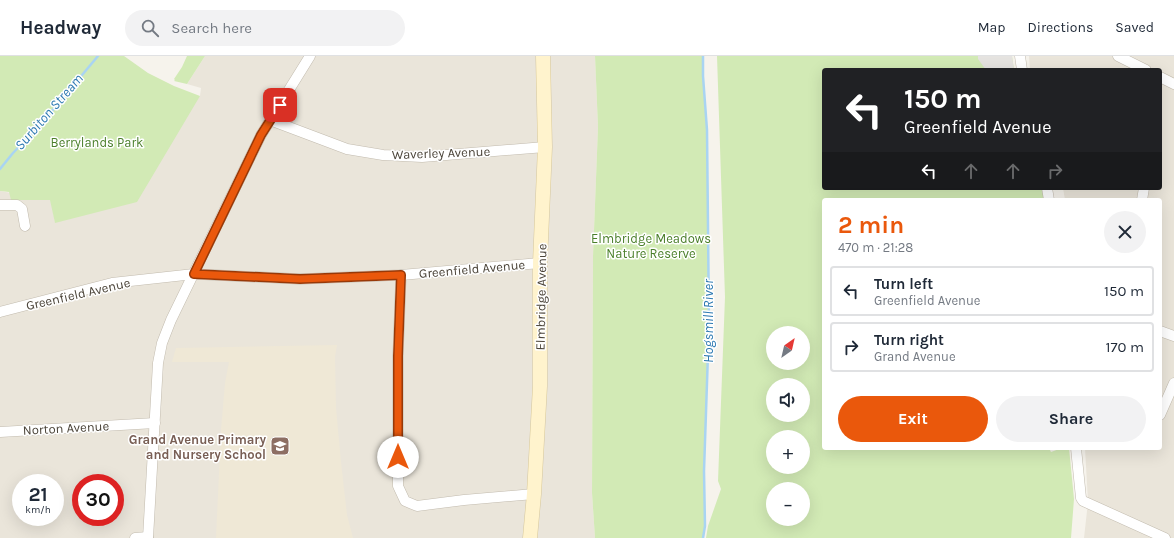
<!DOCTYPE html>
<meta charset="utf-8">
<style>
:root{--surface:#fff;--page:#f2f2f3;--text:#1f2937;--muted:#747a83;--line:#e0e1e3;--accent:#ea580c}
body{margin:0;font-family:Karla,sans-serif;background:var(--page);color:var(--text);height:100vh;display:flex;flex-direction:column;font-size:15px;white-space:nowrap}
*{box-sizing:border-box;margin:0}
p{font-size:13px;color:var(--muted)}
.icon{flex:none;width:22px;height:22px;fill:none;stroke:currentColor;stroke-width:2;stroke-linecap:round;stroke-linejoin:round}
.map{position:relative;flex:1;overflow:hidden}
.details{position:absolute;left:822px;top:142px;width:340px;height:252px;display:flex;flex-direction:column;background:var(--surface);border-radius:4px;box-shadow:0 4px 16px #0002}
.details>*{flex:none}
.top-card{position:absolute;left:822px;top:12px;width:340px;height:122px;border-radius:4px;box-shadow:0 4px 16px #0002;background:#202124;color:#fff;overflow:hidden}
.needle{width:26px;rotate:34deg}
.fabs{position:absolute;left:766px;top:270px;display:grid;gap:8px}
.fabs a{display:grid;place-items:center;width:44px;height:44px;border-radius:50%;background:var(--surface);box-shadow:0 4px 16px #0002;font-size:20px}
.speed{position:absolute;left:12px;top:418px;display:flex;gap:8px;font-size:20px;font-weight:700;text-align:center}
.speed>*{display:grid;place-content:center;width:52px;height:52px;border-radius:50%;background:var(--surface);box-shadow:0 4px 16px #0002;line-height:1}
.speed small{font-size:10px;font-weight:400}
.speed .limit{border:6px solid #d22;background:#fff;color:#111}
.pin{position:absolute;display:grid;place-items:center;width:34px;height:34px;color:#fff;margin:-17px;border-radius:8px;box-shadow:0 2px 6px #0006}
.me{position:absolute;width:44px;margin:-22px;rotate:0deg;stroke-linejoin:round;filter:drop-shadow(0 0 3px #0008)}
.turn{display:flex;align-items:center;gap:14px;height:84px;padding:0 16px;font-size:18px}
.turn .icon{width:52px;height:52px;stroke-width:2.5}
.turn b{display:block;font-size:28px;line-height:34px}
.lanes{display:flex;align-items:center;height:38px;padding:0 16px;background:#0003;justify-content:center;gap:20px;direction:ltr}
.lanes .off{opacity:.35}
.round{display:grid;place-items:center;flex:none;width:42px;height:42px;border-radius:21px;background:var(--page)}
.headline{display:flex;align-items:center;justify-content:space-between;height:68px;padding:0 16px}
h1{font-size:24px;font-weight:700;line-height:30px;color:var(--accent)}
.button{display:flex;gap:8px;margin-top:auto;padding:8px 16px}
.button a{flex:1;height:46px;border-radius:24px;background:var(--accent);color:#fff;font-size:16px;font-weight:700;line-height:46px;text-align:center}
.button a+a{background:var(--page);color:var(--text)}
ul{padding:0;list-style:none}
li{display:flex;align-items:center;gap:12px;height:50px;margin:0 8px 6px;padding:0 8px;border:2px solid var(--line);border-radius:4px}
li div{flex:1}
li b{display:block;font-size:15px}
li em{font-style:normal}
header{display:flex;align-items:center;gap:24px;box-sizing:border-box;height:56px;padding:0 20px;background:var(--surface);border-bottom:1px solid var(--line)}
header strong{font-size:19px}
nav{display:flex;gap:22px;margin-inline-start:auto;font-size:14px}
.search{width:280px;height:36px;background:var(--page);display:flex;align-items:center;gap:10px;box-sizing:border-box;padding:0 14px;border-radius:22px;color:var(--muted);font-size:15px}
.map>svg:first-child{display:block}
.residential{fill:#eae5da;fill-rule:evenodd}
.education{fill:#efe8d6}
.green{fill:#d2eab5;fill-rule:evenodd}
.parking{fill:#e5e3e0}
.lines{fill:none;stroke-linecap:round;stroke-linejoin:round}
.stream{stroke:#a9d4f2;stroke-width:2.5}
.street-casing{stroke:#c2bbae;stroke-width:11}
.secondary-casing{stroke:#d6c79b;stroke-width:15}
.street{stroke:#fff;stroke-width:10}
.secondary{stroke:#fff3cd;stroke-width:14}
.route-casing{stroke:#983908;stroke-width:10}
.route{stroke:#ea580c;stroke-width:7}
.labels{text-anchor:middle;dominant-baseline:central;stroke-width:3;stroke-linejoin:round;paint-order:stroke}
.park-label{font-size:13px;fill:#4a7f2a;stroke:#fff}
.street-label{font-size:13px;fill:#4b4439;stroke:#fff}
.education-label{font-size:13px;font-weight:bold;fill:#785e54;stroke:#fff;text-anchor:end}
.water-label{font-size:14px;font-style:italic;fill:#2e7ab2;stroke:#fff}
</style>
<header>
<strong>Headway</strong>
<div class="search"><svg class="icon" aria-label="search" viewBox="0 0 24 24"><circle cx="10" cy="10" r="6"/><path d="M15 15l6 6"/></svg>Search here</div>
<nav><a>Map</a><a>Directions</a><a>Saved</a></nav>
</header>
<div class="map">
<svg width="1174" height="482" viewBox="0 0 1174 482">
<rect width="100%" height="100%" fill="#f6f3ec"/>
<g class="residential">
<path d="M205,0h390l3,71 -5,129 -1,237 3,45h-595v-347l51,9 4,22 145,-126 1,-8 -14,-4zM21,427h34v34h-34zM81,427h34v34h-34z"/>
<path d="M1029,0h145v482h-90l4,-36 -3,-54h75v-248h-95l-2,-12h97v-118h-130z"/>
</g>
<path class="education" d="M337,289l-2,12 1,51 5,54 6,53 6,23h-137l5,-108 4,-47 4,-21h-57l4,-14z"/>
<g class="green">
<path d="M0,0h124l24,17 26,13 26,10 -63,106 -82,21 -5,-23h-39l-2,-8 -9,-1z"/>
<path d="M187,0h18l-18,28 -13,-3 1,-1 -1,-1 8,-12z"/>
<path d="M595,0h108v20l4,54 2,102 -2,146 -3,93 1,55 -2,12h-108l-3,-45 1,-237 5,-129z"/>
<path d="M717,0h295l2,14h-190v118h218l2,12h-220v248h225l2,4 11,-4h7l5,51 -3,39h-365l2,-12 13,-37 -3,-8 7,-184zM773,277h30v30h-30zM773,329h30v30h-30zM773,381h30v30h-30zM773,433h30v30h-30z"/>
</g>
<path class="parking" d="M978,0h34l2,14h-28l-8,-11z"/>
<g class="lines">
<g class="stream">
<path d="M703,0v20l4,54 2,194 -5,147 1,55 -2,12"/>
<path d="M0,113l13,-16 28,-29 57,-68"/>
</g>
<g class="street-casing">
<g id="street">
<path d="M1020,0l2,14"/>
<path d="M1118,0l28,14"/>
<path d="M1160,21l14,7"/>
<path d="M270,64l77,29 36,6 39,2 123,-10"/>
<path d="M1047,132l2,12"/>
<path d="M1142,144l2,-12"/>
<path d="M0,149h17l5,4 3,17"/>
<path d="M401,219l-3,81v130l7,15 12,5 47,-6 70,-6"/>
<path d="M0,256l112,-29 82,-9 106,5 101,-4 139,-12"/>
<path d="M1160,275l14,5"/>
<path d="M1160,359l14,-32"/>
<path d="M0,376l155,-9"/>
<path d="M1076,392l5,50 2,3 82,37"/>
<path d="M135,482l13,-1"/>
<path d="M148,482l10,-175 4,-20 9,-23 90,-185 49,-79"/>
</g>
</g>
<g class="secondary-casing">
<path id="secondary" d="M530,482l4,-44 6,-108v-123l5,-116 -2,-91"/>
</g>
<use href="#street" class="street"/>
<use href="#secondary" class="secondary"/>
</g>
<g class="lines">
<g class="route-casing">
<path id="route" d="M280,49l-19,30 -67,139 106,5 101,-4 -3,81v101"/>
</g>
<use href="#route" class="route"/>
</g>
<defs>
<g id="school-square" transform="scale(1)"><rect x="-9" y="-9" width="18" height="18" rx="4" fill="#8d6e63" stroke="#fff"/><path d="M0-5L7-2L0 1L-7-2ZM-4 1L0 2.5L4 1V4Q0 6-4 4Z" fill="#fff"/></g>
</defs>
<g fill-rule="evenodd">
<use href="#school-square" x="280" y="390"/>
</g>
<g class="labels">
<g class="park-label">
<text x="97" y="86">Berrylands Park</text>
<text x="651" y="182">Elmbridge Meadows<tspan x="651" dy="15">Nature Reserve</tspan></text>
</g>
<g class="street-label">
<text transform="translate(441 97) rotate(-2)">Waverley Avenue</text>
<text transform="translate(472 213) rotate(-5)">Greenfield Avenue</text>
<text transform="translate(78 238) rotate(-13)">Greenfield Avenue</text>
<text transform="translate(541 241) rotate(-89)">Elmbridge Avenue</text>
<text transform="translate(66 372) rotate(-3)">Norton Avenue</text>
</g>
<g class="education-label">
<text x="266" y="383">Grand Avenue Primary<tspan x="266" dy="15">and Nursery School</tspan></text>
</g>
<g class="water-label">
<text transform="translate(49 56) rotate(-49)">Surbiton Stream</text>
<text transform="translate(708 265) rotate(-90)">Hogsmill River</text>
</g>
</g>
</svg>
<div class="fabs">
<a><svg class="needle" viewBox="-14 -14 28 28"><path d="M0-13l5 13h-10z" fill="#e53935"/><path d="M0 13l5-13h-10z" fill="#747a83"/></svg></a>
<a><svg class="icon" aria-label="sound" viewBox="0 0 24 24"><path d="M4 9h4l5-4v14l-5-4H4zM17 9q2 3 0 6"/></svg></a>
<a>+</a>
<a>−</a>
</div>
<div class="speed"><div>21<small>km/h</small></div><div class="limit">30</div></div>
<div class="pin" style="left:280px;top:49px;background:#d93025"><svg class="icon" aria-label="arrive" viewBox="0 0 24 24"><path d="M6 21V4h12l-3 4 3 4H6"/></svg></div>
<svg class="me" style="left:398px;top:401px" viewBox="-20 -20 40 40"><circle r="19" fill="#fff"/><path d="M0-13L10 11 0 6-10 11z" fill="#ea580c"/></svg>
<div class="top-card">
<div class="turn"><svg class="icon" aria-label="left" viewBox="0 0 24 24"><path d="M17 20v-9H6M10 6l-5 5 5 5"/></svg><div><b>150 m</b>Greenfield Avenue</div></div>
<div class="lanes"><svg class="icon" aria-label="left" viewBox="0 0 24 24"><path d="M17 20v-9H6M10 6l-5 5 5 5"/></svg><svg class="icon off" aria-label="ahead" viewBox="0 0 24 24"><path d="M12 20V5M6 11l6-6 6 6"/></svg><svg class="icon off" aria-label="ahead" viewBox="0 0 24 24"><path d="M12 20V5M6 11l6-6 6 6"/></svg><svg class="icon off" aria-label="right" viewBox="0 0 24 24"><path d="M7 20v-9h11M14 6l5 5-5 5"/></svg></div>
</div>
<section class="details">
<div class="headline"><div><h1>2 min</h1><p>470 m · 21:28</p></div><a class="round"><svg class="icon" aria-label="close" viewBox="0 0 24 24"><path d="M6 6l12 12M18 6L6 18"/></svg></a></div>
<ul>
<li><svg class="icon" aria-label="left" viewBox="0 0 24 24"><path d="M17 20v-9H6M10 6l-5 5 5 5"/></svg><div><b>Turn left</b><p>Greenfield Avenue</p></div><em>150 m</em></li>
<li><svg class="icon" aria-label="right" viewBox="0 0 24 24"><path d="M7 20v-9h11M14 6l5 5-5 5"/></svg><div><b>Turn right</b><p>Grand Avenue</p></div><em>170 m</em></li>
</ul>
<div class="button"><a>Exit</a><a>Share</a></div>
</section>
</div>
